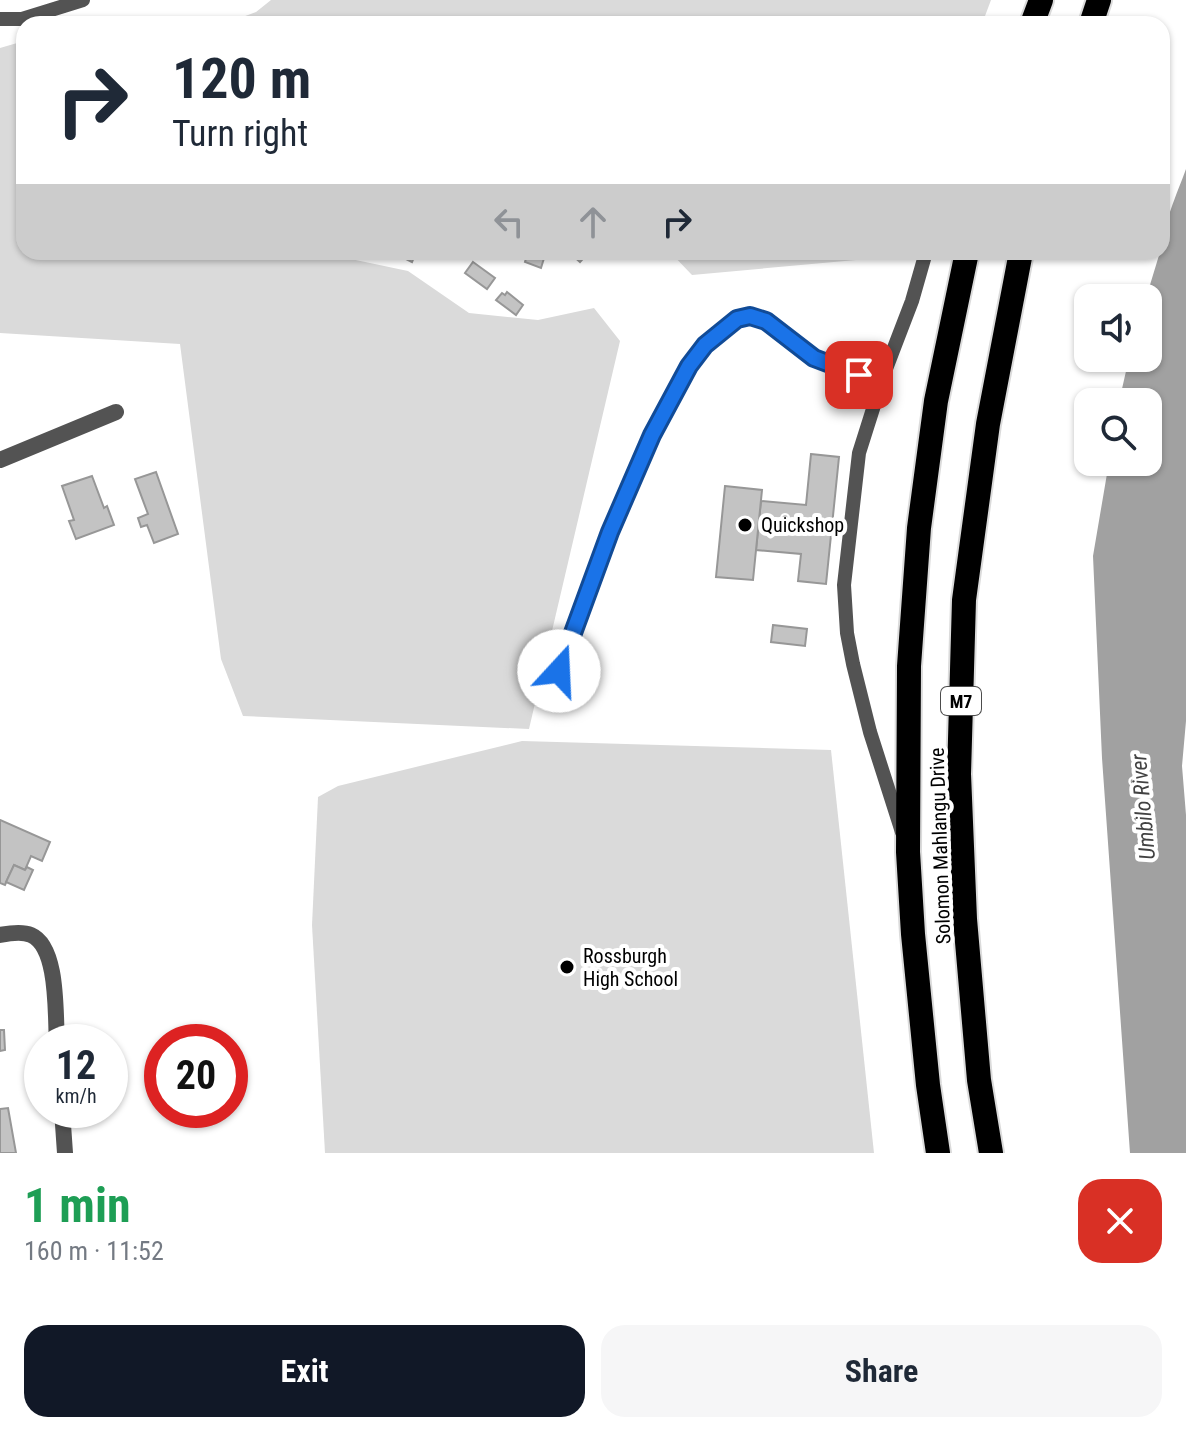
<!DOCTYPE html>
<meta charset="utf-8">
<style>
:root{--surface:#fff;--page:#f6f6f7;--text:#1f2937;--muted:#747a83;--accent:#111827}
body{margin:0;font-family:"Roboto Condensed",sans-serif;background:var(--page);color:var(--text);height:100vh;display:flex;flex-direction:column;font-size:30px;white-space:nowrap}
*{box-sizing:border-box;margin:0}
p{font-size:26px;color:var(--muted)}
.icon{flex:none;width:44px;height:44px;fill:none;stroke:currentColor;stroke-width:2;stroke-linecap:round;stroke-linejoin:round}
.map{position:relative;height:1153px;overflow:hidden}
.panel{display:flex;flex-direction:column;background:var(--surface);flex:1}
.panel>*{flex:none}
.banner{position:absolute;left:16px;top:16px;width:1154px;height:244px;border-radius:24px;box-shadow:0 2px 6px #0004;background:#fff;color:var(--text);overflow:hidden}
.buttons{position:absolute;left:1074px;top:284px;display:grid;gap:16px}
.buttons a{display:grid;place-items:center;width:88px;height:88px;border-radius:16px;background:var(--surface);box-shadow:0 2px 6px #0004;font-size:40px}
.speed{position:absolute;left:24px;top:1024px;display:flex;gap:16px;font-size:40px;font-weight:700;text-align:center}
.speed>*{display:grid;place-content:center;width:104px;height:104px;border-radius:50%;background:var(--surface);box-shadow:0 2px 6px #0004;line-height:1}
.speed small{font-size:20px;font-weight:400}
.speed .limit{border:12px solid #d22;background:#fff;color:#111}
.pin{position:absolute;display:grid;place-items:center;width:68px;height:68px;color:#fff;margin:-34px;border-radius:16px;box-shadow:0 4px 12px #0006}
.me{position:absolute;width:88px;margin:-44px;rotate:20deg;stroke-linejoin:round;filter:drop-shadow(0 0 6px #0008)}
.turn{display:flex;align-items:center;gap:28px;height:168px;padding:0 24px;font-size:36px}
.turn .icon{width:104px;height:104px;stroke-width:2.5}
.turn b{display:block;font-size:56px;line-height:68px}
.lanes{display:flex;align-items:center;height:76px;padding:0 24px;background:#0003;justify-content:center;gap:40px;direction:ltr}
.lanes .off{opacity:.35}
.round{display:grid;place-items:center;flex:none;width:84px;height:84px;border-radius:24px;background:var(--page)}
.headline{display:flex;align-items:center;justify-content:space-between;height:136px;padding:0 24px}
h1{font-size:48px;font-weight:700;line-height:60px;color:#1e9e55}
.action{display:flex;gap:16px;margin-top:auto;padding:16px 24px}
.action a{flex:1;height:92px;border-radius:24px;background:var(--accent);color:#fff;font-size:32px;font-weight:700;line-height:92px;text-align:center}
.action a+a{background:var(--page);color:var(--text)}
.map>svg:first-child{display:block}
.green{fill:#dadada}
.water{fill:#a1a1a1}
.building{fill:#c3c3c3;stroke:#979797;stroke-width:2}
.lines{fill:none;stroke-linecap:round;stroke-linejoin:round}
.highway-casing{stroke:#dbdbdb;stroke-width:28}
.lane{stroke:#535353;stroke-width:14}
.street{stroke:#535353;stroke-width:16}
.highway{stroke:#000;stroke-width:24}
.route-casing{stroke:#114b97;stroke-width:20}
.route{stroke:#1a73e8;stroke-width:14}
.poi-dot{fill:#000;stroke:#fff;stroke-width:3}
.labels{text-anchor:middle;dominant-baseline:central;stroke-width:8;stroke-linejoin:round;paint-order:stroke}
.shield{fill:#fff;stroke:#4c4c4c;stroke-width:2}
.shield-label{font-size:18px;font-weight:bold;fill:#000}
.poi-label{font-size:20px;fill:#000;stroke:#fff;text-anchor:start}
.street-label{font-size:20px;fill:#000;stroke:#fff}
.water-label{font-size:22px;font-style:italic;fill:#424242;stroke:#fff}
</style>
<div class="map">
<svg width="1186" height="1153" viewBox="0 0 1186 1153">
<rect width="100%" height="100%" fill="#fff"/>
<g class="green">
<path d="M271,0h720l-9,24h-758l32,-12z"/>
<path d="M24,41v211h303v2l81,17 61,42 69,7 56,-12 26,33 -91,388 -286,-13 -22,-57 -41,-315 -180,-11v-285z"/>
<path d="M670,252h211l-3,6 -186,17z"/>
<path d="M522,741l309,9 43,403h-549l-13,-228 6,-128 20,-11z"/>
</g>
<path class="water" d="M1186,169v552l-4,45 4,49v338h-56l-28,-395 -9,-202 16,-94h39v-60h-29l10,-44h19v-60h-2l14,-46h2c0,-26 15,-58 24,-83z"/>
<g class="building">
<path d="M404,252h12l-4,10 -10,-5z"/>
<path d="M528,252h8l9,3 -4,13 -16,-6z"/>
<path d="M569,252h20l-9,10z"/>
<path d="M473,262l22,16 -8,11 -22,-16z"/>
<path d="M507,292l16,13 -7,10 -20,-15 6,-7 3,2z"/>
<path d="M811,454l28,3 -13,127 -28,-3 3,-27 -45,-4 5,-49 45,4z"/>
<path d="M156,472l22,62 -24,9 -7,-18 -6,2 -3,-9 10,-4 -13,-35z"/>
<path d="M92,476l12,32 3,-2 7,19 -38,14 -7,-18 5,-1 -12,-34z"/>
<path d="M725,486l37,4 -9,90 -37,-3z"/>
<path d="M773,625l34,4 -2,17 -34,-4z"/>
<path d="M0,820l50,22 -8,19 -11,-5 -6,14 -11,-5 -9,20 -5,-2z"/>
<path d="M14,865l11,5 2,-3 6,3 -9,20 -18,-8z"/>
<path d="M0,1030h4l1,20 -5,1z"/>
<path d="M8,1108l8,45h-16v-44z"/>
</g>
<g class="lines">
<g class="highway-casing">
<g id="highway">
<path d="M1032,24l9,-24"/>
<path d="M1091,24l8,-24"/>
<path d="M938,1153l-10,-68 -15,-151 -5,-82 1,-186 10,-138 17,-127 31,-149"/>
<path d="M991,1153l-12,-73 -14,-161 -6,-145 5,-174 24,-176 33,-172"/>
</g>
</g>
<g class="lane">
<path d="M0,19h22l61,-19"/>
<path d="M559,671l51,-139 42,-97 37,-69 16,-21 32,-26 13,-3 16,5 48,37 67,25"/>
<path d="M902,832l-32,-100 -17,-68 -6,-31 -3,-48 15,-132 25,-79 28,-73 14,-49"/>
</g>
<g class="street">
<path d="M0,460l116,-48"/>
<path d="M0,935c10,-2 22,-4 31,0 28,12 24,81 26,107"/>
<path d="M62,1110l3,43"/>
</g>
<use href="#highway" class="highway"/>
</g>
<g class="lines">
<g class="route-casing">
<path id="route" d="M559,671l51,-139 42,-97 37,-69 16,-21 32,-26 13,-3 16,5 48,37 45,17"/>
</g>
<use href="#route" class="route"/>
</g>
<g class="poi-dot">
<circle cx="745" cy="525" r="8"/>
<circle cx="567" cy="967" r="8"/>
</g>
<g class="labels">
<rect class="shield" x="941" y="687" width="40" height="28" rx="6"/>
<g class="shield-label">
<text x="961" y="701">M7</text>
</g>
<g class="poi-label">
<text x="761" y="525">Quickshop</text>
<text x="583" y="956">Rossburgh<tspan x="583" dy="23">High School</tspan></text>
</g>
<g class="street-label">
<text transform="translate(940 846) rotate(-92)">Solomon Mahlangu Drive</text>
</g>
<g class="water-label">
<text transform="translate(1143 807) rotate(-95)">Umbilo River</text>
</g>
</g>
</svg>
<div class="buttons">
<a><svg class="icon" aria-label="sound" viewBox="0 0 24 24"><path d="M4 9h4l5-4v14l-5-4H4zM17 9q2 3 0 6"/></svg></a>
<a><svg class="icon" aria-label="search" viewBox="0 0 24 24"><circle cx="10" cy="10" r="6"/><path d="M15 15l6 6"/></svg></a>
</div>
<div class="speed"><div>12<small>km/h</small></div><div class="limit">20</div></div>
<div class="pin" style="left:859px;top:375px;background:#d93025"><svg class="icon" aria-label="arrive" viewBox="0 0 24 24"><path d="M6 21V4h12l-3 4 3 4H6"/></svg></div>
<svg class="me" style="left:559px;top:671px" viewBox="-20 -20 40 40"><circle r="19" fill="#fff"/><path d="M0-13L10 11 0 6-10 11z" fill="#1a73e8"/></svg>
<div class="banner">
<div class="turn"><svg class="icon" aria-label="right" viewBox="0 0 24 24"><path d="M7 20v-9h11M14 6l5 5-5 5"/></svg><div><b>120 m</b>Turn right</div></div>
<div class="lanes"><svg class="icon off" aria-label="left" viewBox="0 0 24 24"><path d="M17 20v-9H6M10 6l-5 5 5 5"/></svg><svg class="icon off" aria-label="ahead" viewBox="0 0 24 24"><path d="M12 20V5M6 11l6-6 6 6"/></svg><svg class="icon" aria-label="right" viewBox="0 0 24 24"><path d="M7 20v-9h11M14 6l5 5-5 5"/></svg></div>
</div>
</div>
<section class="panel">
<div class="headline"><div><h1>1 min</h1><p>160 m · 11:52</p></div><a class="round" style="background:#d93025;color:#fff"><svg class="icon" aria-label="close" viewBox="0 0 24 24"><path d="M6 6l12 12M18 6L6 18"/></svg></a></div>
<div class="action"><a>Exit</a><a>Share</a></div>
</section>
